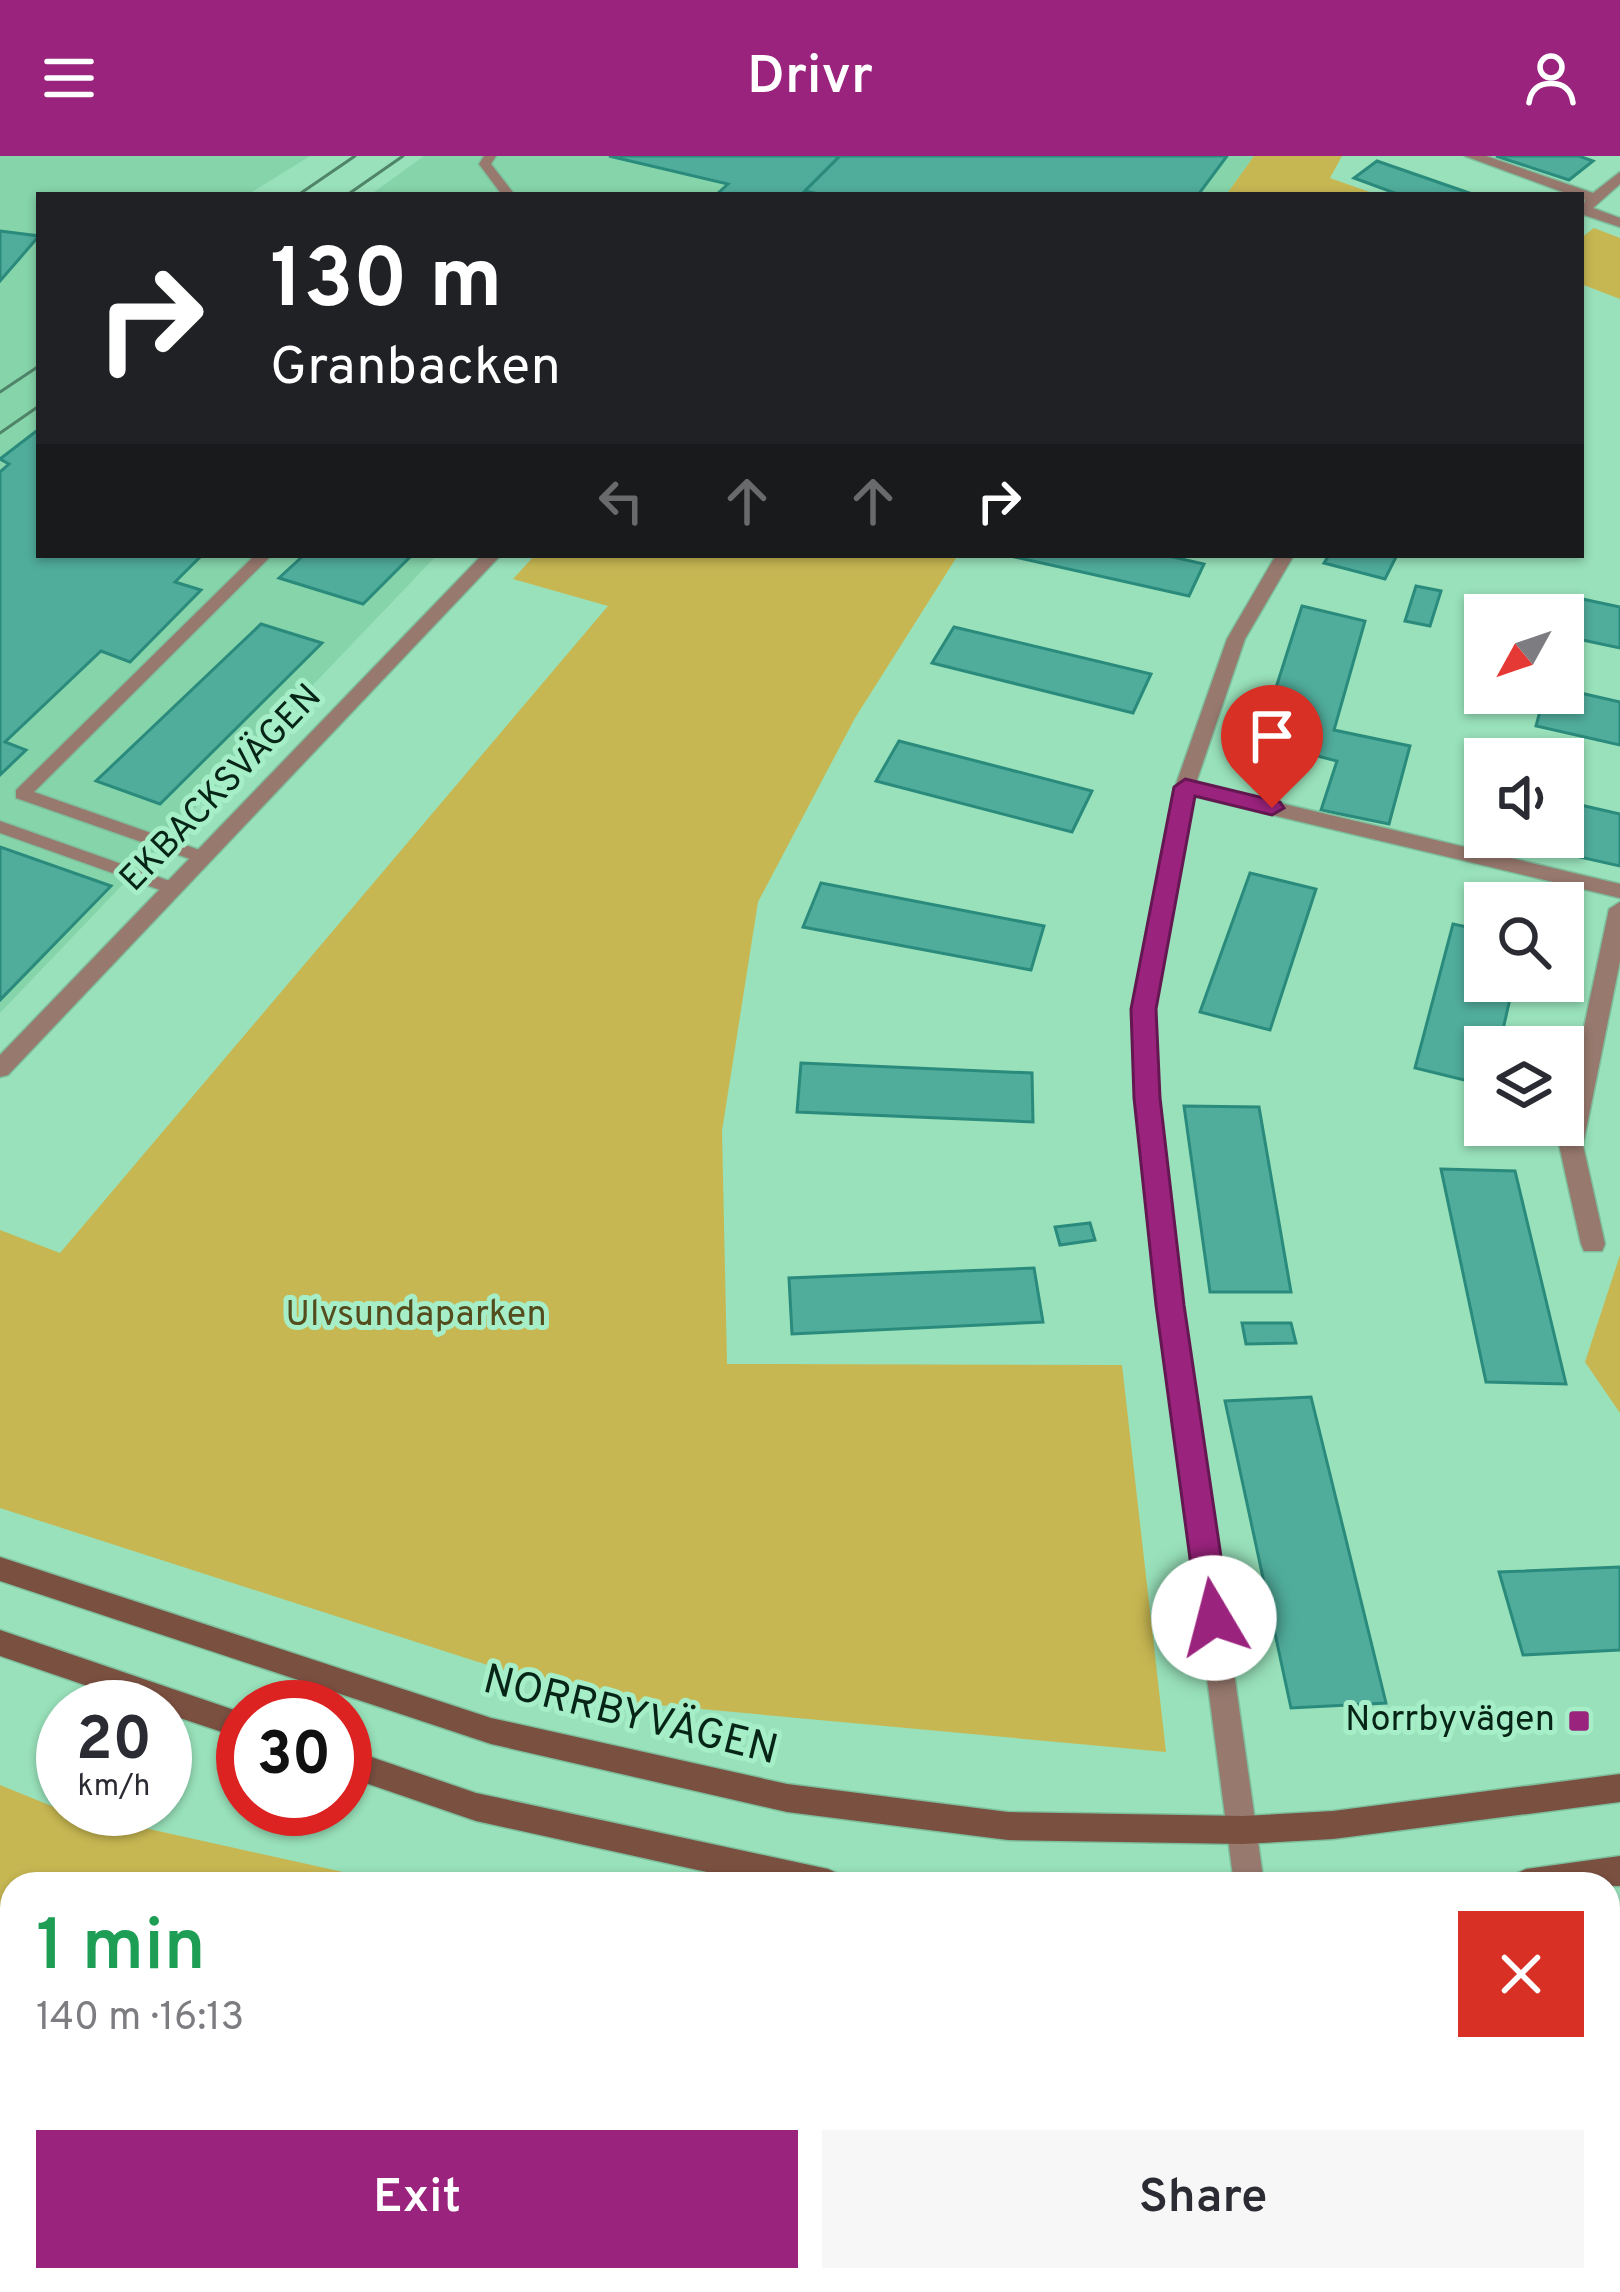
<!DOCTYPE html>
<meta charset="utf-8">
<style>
:root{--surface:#fff;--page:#f7f7f7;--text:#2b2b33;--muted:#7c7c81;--accent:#9a237d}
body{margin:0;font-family:Overpass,sans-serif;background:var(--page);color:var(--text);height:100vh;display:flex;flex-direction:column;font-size:45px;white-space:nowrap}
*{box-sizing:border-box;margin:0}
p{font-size:39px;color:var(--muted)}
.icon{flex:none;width:66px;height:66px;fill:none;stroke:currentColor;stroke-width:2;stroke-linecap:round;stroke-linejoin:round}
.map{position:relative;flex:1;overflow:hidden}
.drawer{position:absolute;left:0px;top:1716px;width:1620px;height:420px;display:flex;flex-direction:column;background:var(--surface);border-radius:36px 36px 0 0;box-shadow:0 3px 9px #0004}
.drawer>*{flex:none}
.guide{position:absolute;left:36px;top:36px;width:1548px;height:366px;border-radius:0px;box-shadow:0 3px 9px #0004;background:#202124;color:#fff;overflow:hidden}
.needle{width:78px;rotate:230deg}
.fabs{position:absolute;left:1464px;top:438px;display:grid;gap:24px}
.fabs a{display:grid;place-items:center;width:120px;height:120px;border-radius:0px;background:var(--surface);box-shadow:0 3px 9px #0004;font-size:60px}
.speed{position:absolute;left:36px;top:1524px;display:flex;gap:24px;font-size:60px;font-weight:700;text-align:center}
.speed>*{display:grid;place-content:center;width:156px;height:156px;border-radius:50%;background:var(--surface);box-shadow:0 3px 9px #0004;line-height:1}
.speed small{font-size:30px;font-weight:400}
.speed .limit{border:18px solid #d22;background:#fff;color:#111}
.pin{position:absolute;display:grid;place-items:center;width:102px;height:102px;color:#fff;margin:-123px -51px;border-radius:50% 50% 50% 0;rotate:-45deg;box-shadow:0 0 12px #0007}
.pin .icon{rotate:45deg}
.me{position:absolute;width:132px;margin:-66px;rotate:352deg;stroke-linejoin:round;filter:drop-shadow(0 0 9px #0008)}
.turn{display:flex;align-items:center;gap:42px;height:252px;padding:0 36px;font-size:54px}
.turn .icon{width:156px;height:156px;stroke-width:2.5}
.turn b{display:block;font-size:84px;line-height:102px}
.lanes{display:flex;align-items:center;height:114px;padding:0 36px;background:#0003;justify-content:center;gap:60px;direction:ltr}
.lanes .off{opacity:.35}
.round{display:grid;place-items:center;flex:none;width:126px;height:126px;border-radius:0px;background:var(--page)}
.headline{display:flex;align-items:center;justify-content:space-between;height:204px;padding:0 36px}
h1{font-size:72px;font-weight:600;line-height:90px;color:#1e9e55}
.button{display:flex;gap:24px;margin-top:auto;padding:24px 36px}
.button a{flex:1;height:138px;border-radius:0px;background:var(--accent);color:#fff;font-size:48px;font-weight:600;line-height:138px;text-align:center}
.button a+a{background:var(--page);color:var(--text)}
header{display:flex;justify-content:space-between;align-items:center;height:156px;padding:0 36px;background:var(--accent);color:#fff;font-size:54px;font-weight:600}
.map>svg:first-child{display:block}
.built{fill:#85d4aa}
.green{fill:#c7b752}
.building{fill:#50ac9b;stroke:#2a8b7c;stroke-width:3}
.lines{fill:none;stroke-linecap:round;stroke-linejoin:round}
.service-casing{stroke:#7ebf9d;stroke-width:3}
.minor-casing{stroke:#7ebf9d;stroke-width:3}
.secondary-casing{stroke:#7ebf9d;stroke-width:3}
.service{fill:#97796e;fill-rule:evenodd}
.minor{fill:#97796e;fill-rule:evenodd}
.secondary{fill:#7a5041;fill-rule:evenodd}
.tram{stroke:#508469;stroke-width:3}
.route{fill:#9a237d;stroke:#641751;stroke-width:3}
.poi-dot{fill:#9a237d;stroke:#a5eec7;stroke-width:4.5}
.labels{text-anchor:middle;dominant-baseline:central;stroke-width:10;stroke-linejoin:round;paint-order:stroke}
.street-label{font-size:36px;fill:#062517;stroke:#a5eec7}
.park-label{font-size:36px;fill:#544c1d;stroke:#a5eec7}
.poi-label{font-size:36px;fill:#062517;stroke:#a5eec7;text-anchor:end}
.near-street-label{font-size:42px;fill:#062517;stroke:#a5eec7}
</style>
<header><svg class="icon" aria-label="menu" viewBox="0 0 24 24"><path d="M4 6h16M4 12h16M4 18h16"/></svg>Drivr<svg class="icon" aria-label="person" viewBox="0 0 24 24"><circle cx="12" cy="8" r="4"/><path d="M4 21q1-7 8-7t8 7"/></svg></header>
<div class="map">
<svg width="1620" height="2136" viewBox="0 0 1620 2136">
<rect width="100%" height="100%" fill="#98e1ba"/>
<g class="built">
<path d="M0,0h310l-63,39h-208v129l-4,3 4,1v227h398l-437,458z"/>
<path d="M424,0h830l-28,39h-856z"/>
<path d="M12,1932v192h686l22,12h-720v-195z"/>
</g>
<g class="green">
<path d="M1254,0h88l-12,22 48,17h-152z"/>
<path d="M1594,72l26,10v61l-39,-15v-46z"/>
<path d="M535,399h423l-103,163 -97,184 -36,229 5,233 395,1 44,387 -573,-53 -593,-191v-278l60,23 548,-647 -95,-27z"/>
<path d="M1620,1099v158l-35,-51z"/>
<path d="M0,1629l59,24 338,75h-385v204l-12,9z"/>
<path d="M1608,1874l12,1v261h-369l-39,-12h396z"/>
<path d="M698,2124h456l-27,1 -21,11h-386z"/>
</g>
<g class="building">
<path d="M609,0h231l-39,39h-85l12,-11z"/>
<path d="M840,0h387l-29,39h-375l-18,-4z"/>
<path d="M1496,0h83l14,5 -24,19z"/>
<path d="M1377,5l98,34h-75l-46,-17z"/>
<path d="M0,75l39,5 -39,45z"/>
<path d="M39,273v126h163l-27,27 26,8 -71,72 -29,-11 -96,91 21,8 -26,25v-303l9,-8 -9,-5z"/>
<path d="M304,399h108l-49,49 -84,-26z"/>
<path d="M1006,399h158l40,9 -15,32z"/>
<path d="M1329,399h68l-12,24 -61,-16z"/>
<path d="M1416,430l25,5 -11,35 -25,-5z"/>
<path d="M1573,441l47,10v41l-56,-12z"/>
<path d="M1302,450l63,15 -31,109 76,16 -21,78 -68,-14 16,-49 -78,-20z"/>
<path d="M261,468l61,19 -162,161 -64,-23z"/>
<path d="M954,471l197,47 -18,39 -201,-50z"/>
<path d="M1563,533l57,13v43l-84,-19 9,-33h18z"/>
<path d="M899,585l193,50 -20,41 -196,-51z"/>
<path d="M1480,627l5,1v52l-17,-4z"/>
<path d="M1563,645l57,13v52l-129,-29h72z"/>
<path d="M0,691l111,39 -111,114z"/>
<path d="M1250,717l66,16 -46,141 -70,-18z"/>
<path d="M821,727l223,43 -13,44 -228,-43z"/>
<path d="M1453,768l32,7v50h29l-15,66h-14v38l-70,-17z"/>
<path d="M801,907l231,10 1,49 -236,-10z"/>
<path d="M1184,950l75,1 32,185h-81z"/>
<path d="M1441,1013l74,2 51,213 -80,-2z"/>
<path d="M1090,1067l5,17 -35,5 -5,-18z"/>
<path d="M1034,1112l9,54 -251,12 -3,-56z"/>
<path d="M1242,1167h49l5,20 -50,1z"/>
<path d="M1311,1241l15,61 60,245 -95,5 -66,-307z"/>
<path d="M1620,1411v83l-97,5 -24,-83z"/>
<path d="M179,2124h165l21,12h-193z"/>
</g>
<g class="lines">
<g class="service-casing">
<g id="service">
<path d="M484,0h12l-5,8 24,31h-13l-23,-31z"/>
<path d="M255,399h17l-238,237 174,61 3,4 -3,4h-12l-180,-63v-8z"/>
<path d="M0,665l178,63 3,4 -9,6 -6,-2 -166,-59z"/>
<path d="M545,2124h47l8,12h-47z"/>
</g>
</g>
<g class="minor-casing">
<g id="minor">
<path d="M1465,0h21l107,37 27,-21v12l-27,24 27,10v9l-39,-13 4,-14 -4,-5h-10z"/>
<path d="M482,399h19l-493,520 -8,2v-22z"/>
<path d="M1276,399h18l-49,84 -49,144 424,101v14l-427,-102 -39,213 4,89 24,207 82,579h-30l-76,-579 -22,-207 -4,-89 43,-222 52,-148z"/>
<path d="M1620,746v59l-37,184 22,99 -3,7h-18l-3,-7 -22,-99 50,-236z"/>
<path d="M12,2072v52l-12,5v-51z"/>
</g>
</g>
<g class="secondary-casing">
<g id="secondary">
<path d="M0,1401l491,161 296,66 221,28 235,4 90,-5 287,-37v28l-287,37 -90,5 -235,-4 -221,-28 -296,-68 -491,-163z"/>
<path d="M0,1474l243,83v26l-78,-26v-6h-16l-149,-51z"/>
<path d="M345,1592l131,45 352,76 11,5 4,10h-82l-285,-63 -131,-45z"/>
<path d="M1620,1700v30l-109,-2 4,-10 11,-5z"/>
</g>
</g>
<use href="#service" class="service"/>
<use href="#minor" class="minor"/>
<use href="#secondary" class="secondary"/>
<g class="tram">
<path d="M298,39l57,-39"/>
<path d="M347,39l56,-39"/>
<path d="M0,236l39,-26"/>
<path d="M0,277l39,-27"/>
</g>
</g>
<path class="route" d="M1185,623l95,23 4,6 -12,7 -77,-19 -39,213 4,89 24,207 46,313 -5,11 -11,4 -11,-4 -5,-11 -42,-313 -22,-207 -3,-89 43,-222z"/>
<rect class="poi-dot" x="1567" y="1553" width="24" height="24" rx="6"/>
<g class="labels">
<g class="street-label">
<text transform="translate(222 633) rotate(-46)">EKBACKSVÄGEN</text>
</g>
<g class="park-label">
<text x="416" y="1160">Ulvsundaparken</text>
</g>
<g class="poi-label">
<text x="1555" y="1565">Norrbyvägen</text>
</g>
<g class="near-street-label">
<text transform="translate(630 1561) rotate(14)">NORRBYVÄGEN</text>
</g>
</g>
</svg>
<div class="fabs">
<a><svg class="needle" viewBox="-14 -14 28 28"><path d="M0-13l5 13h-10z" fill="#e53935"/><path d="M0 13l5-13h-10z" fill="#7c7c81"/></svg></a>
<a><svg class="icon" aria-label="sound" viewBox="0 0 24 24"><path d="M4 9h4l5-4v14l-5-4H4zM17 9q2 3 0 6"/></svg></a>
<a><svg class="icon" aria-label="search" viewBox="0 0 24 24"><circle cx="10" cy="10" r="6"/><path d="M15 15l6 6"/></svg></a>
<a><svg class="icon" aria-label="layers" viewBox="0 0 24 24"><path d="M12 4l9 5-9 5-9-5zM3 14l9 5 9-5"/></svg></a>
</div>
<div class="speed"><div>20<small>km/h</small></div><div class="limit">30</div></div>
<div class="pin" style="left:1272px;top:652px;background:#d93025"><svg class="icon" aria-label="arrive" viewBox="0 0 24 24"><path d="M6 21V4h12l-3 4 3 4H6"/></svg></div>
<svg class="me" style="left:1214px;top:1462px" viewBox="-20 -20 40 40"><circle r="19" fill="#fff"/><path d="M0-13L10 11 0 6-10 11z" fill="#9a237d"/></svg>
<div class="guide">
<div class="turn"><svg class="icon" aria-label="right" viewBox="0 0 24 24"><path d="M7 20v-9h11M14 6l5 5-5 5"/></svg><div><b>130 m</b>Granbacken</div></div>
<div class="lanes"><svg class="icon off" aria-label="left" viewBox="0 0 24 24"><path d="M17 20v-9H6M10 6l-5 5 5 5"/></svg><svg class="icon off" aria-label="ahead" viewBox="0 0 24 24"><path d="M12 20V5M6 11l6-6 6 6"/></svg><svg class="icon off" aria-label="ahead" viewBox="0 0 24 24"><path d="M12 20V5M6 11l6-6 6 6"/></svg><svg class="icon" aria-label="right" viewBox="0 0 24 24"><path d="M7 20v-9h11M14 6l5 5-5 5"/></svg></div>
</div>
<section class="drawer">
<div class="headline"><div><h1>1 min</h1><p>140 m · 16:13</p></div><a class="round" style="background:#d93025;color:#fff"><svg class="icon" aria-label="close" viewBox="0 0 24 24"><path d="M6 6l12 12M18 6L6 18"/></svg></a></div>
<div class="button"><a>Exit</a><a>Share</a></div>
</section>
</div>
